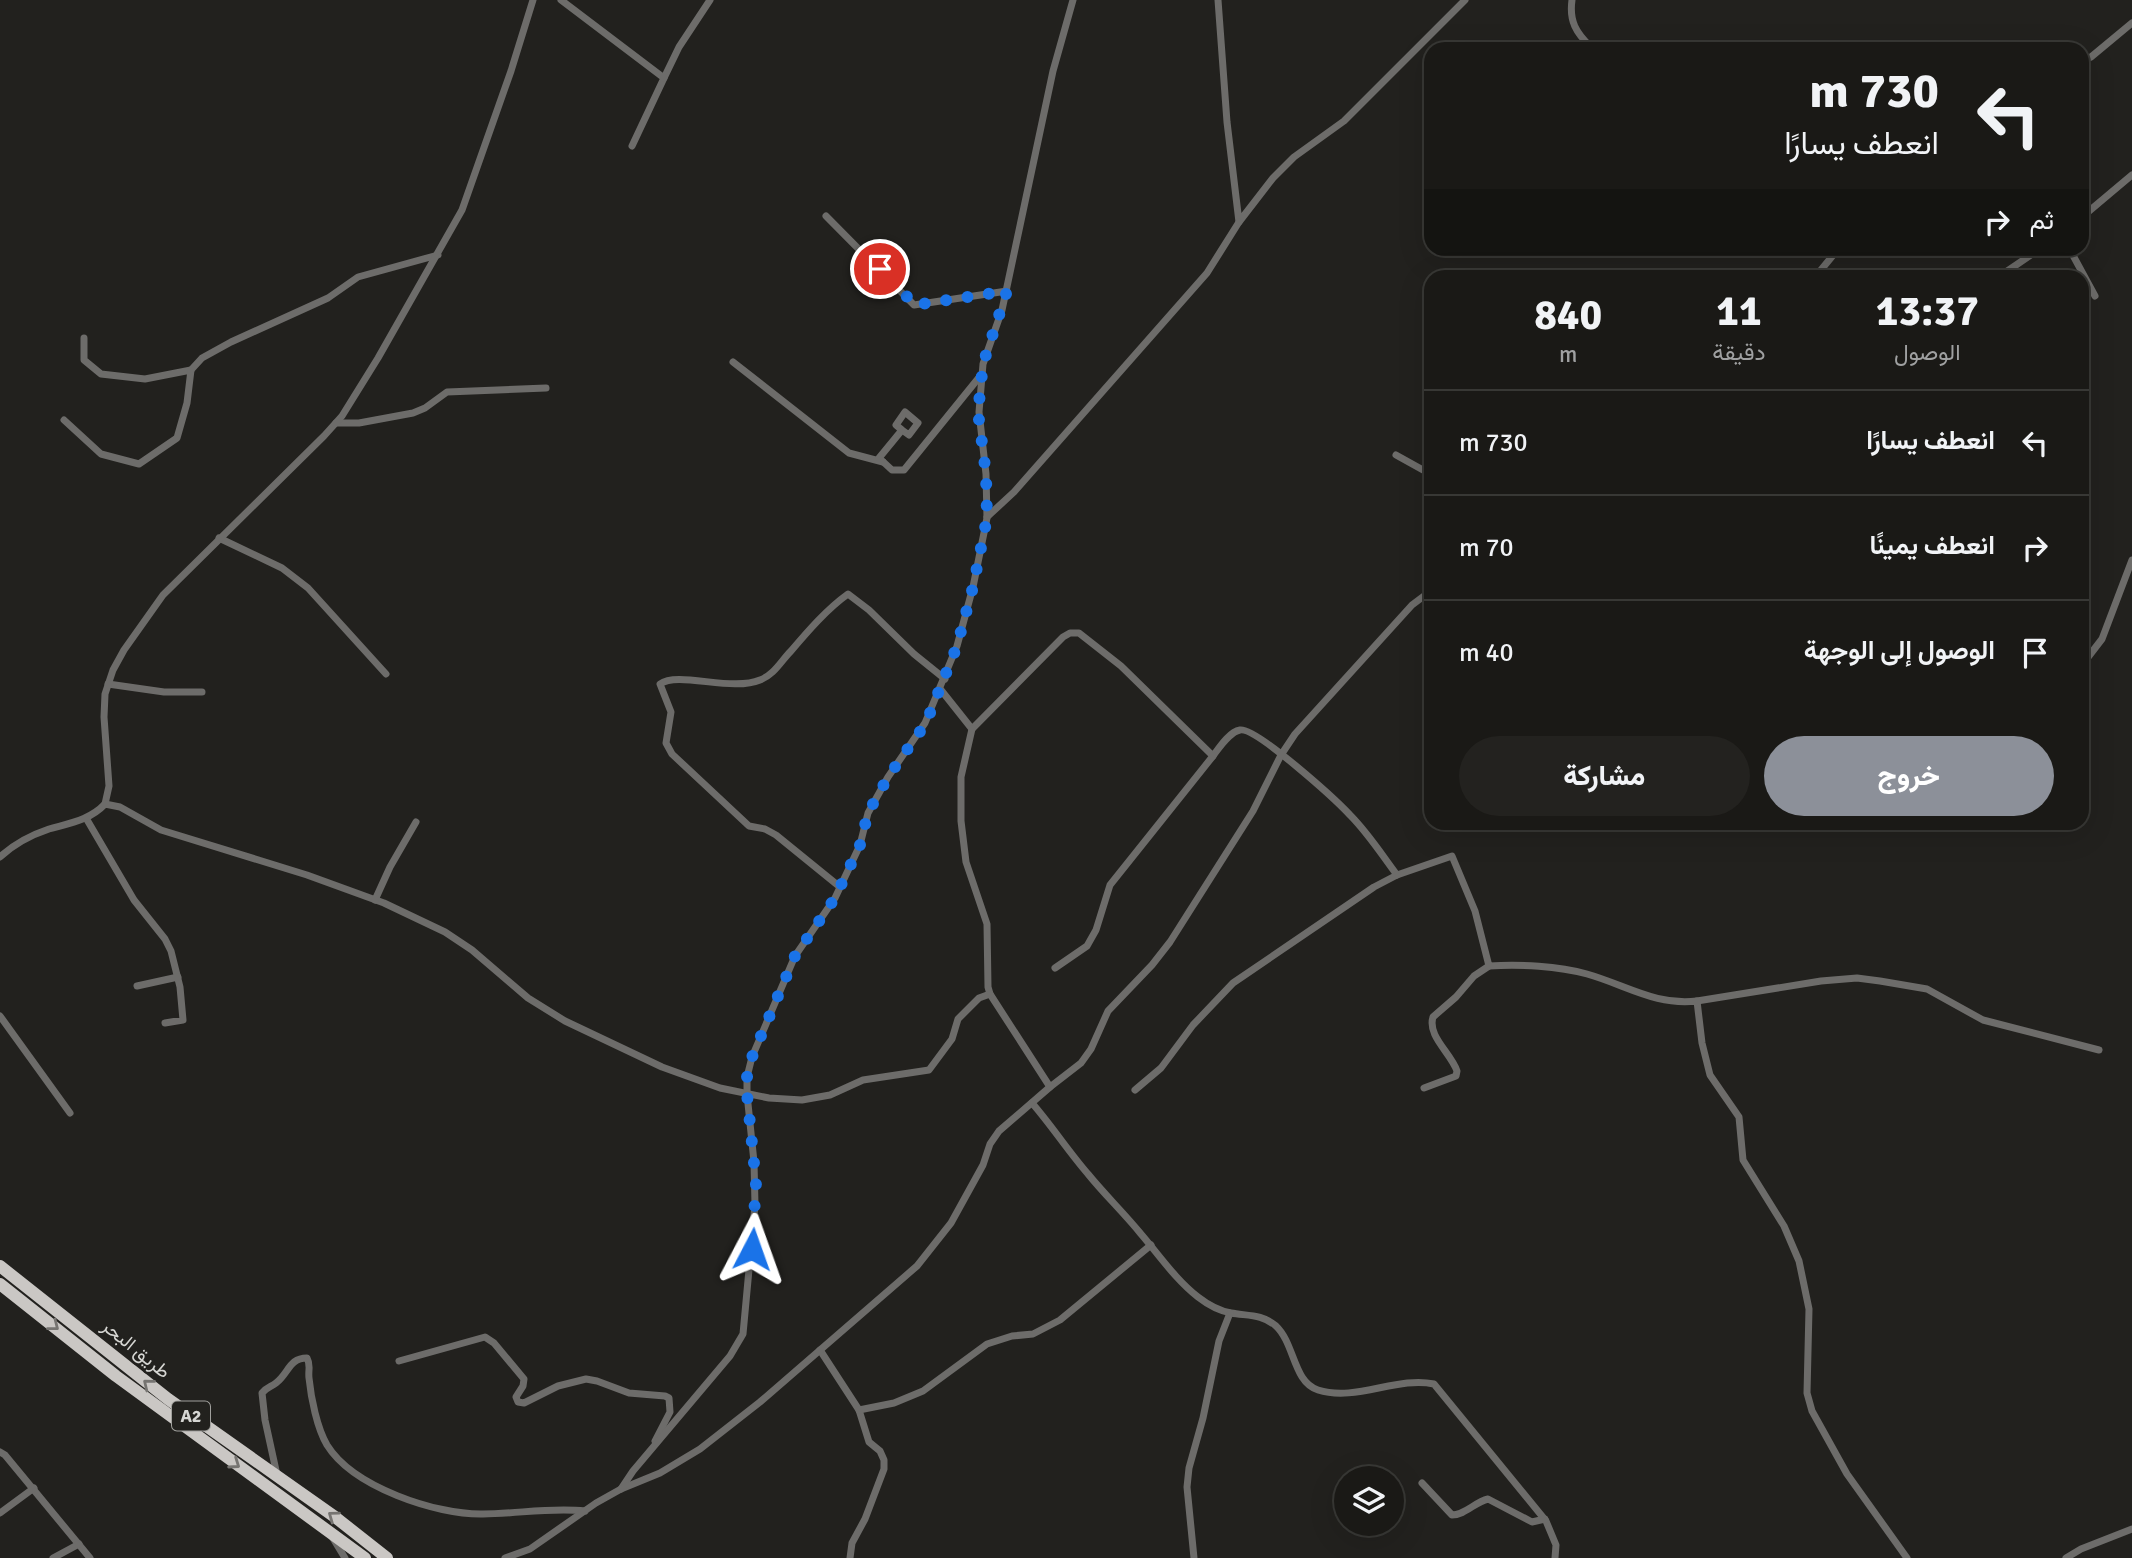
<!DOCTYPE html>
<html lang="ar">
<meta charset="utf-8">
<style>
:root{--surface:#1a1916;--page:#23221f;--text:#f1f3f6;--muted:#9fa0a1;--line:#383835;--accent:#8c9099}
body{margin:0;font-family:Signika,Vazirmatn,sans-serif;background:var(--page);color:var(--text);direction:rtl;height:100vh;display:flex;flex-direction:column;font-size:26px;white-space:nowrap}
*{box-sizing:border-box;margin:0}
p{font-size:23px;color:var(--muted)}
.icon{flex:none;width:38px;height:38px;fill:none;stroke:currentColor;stroke-width:2;stroke-linecap:round;stroke-linejoin:round}
.map{position:relative;flex:1;overflow:hidden;direction:ltr}
.panel{position:absolute;left:1424px;top:270px;width:665px;height:560px;display:flex;flex-direction:column;background:var(--surface);border-radius:21px;box-shadow:0 7px 28px #0002,0 0 0 2px var(--line);direction:rtl}
.panel>*{flex:none}
.guide{position:absolute;left:1424px;top:42px;width:665px;height:214px;border-radius:21px;box-shadow:0 7px 28px #0002,0 0 0 2px var(--line);direction:rtl;background:#1a1916;color:var(--text);overflow:hidden}
.buttons{position:absolute;left:1334px;top:1466px;display:grid;gap:14px}
.buttons a{display:grid;place-items:center;width:70px;height:70px;border-radius:50%;background:var(--surface);box-shadow:0 7px 28px #0002,0 0 0 2px var(--line);font-size:35px}
.pin{position:absolute;display:grid;place-items:center;width:60px;height:60px;color:#fff;margin:-30px;border:4px solid #fff;border-radius:50%;box-shadow:0 2px 7px #0007}
.me{position:absolute;width:77px;margin:-38px;rotate:4deg;stroke-linejoin:round;filter:drop-shadow(0 0 5px #0008)}
.turn{display:flex;align-items:center;gap:24px;height:147px;padding:0 35px;font-size:32px}
.turn .icon{width:91px;height:91px;stroke-width:2.5}
.turn b{display:block;font-size:49px;line-height:60px}
.then{display:flex;align-items:center;height:66px;padding:0 35px;background:#0003;gap:14px;font-size:26px}
.eta{display:flex;justify-content:space-evenly;align-items:center;height:119px;text-align:center}
.eta b{font-size:42px;font-weight:800;line-height:49px}
.cta{display:flex;gap:14px;margin-top:auto;padding:14px 35px}
.cta a{flex:1;height:80px;border-radius:42px;background:var(--accent);color:#fff;font-size:28px;font-weight:800;line-height:80px;text-align:center}
.cta a+a{background:var(--page);color:var(--text)}
ul{padding:0;list-style:none}
li{display:flex;align-items:center;gap:21px;height:105px;padding:0 35px;border-top:2px solid var(--line)}
li div{flex:1}
li b{display:block;font-size:26px}
li em{font-style:normal}
.map>svg:first-child{display:block}
.lines{fill:none;stroke-linecap:round;stroke-linejoin:round}
.minor{stroke:#6d6c6a;stroke-width:7}
.trunk{stroke:#cac7c4;stroke-width:12}
.oneway{stroke:#767471}
.route{stroke:#1a73e8;stroke-width:12;stroke-dasharray:0 21.6}
.labels{text-anchor:middle;dominant-baseline:central;stroke-width:5;stroke-linejoin:round;paint-order:stroke}
.shield{fill:#22211e;stroke:#a0a09d;stroke-width:2}
.shield-label{font-size:18px;font-weight:bold;fill:#d6d6d3}
.street-label{font-size:19px;fill:#d6d6d3;stroke:#22211e}
</style>
<div class="map">
<svg width="2132" height="1558" viewBox="0 0 2132 1558">
<rect width="100%" height="100%" fill="#22211e"/>
<g class="lines">
<g class="minor">
<path d="M561,0l103,78 -32,68"/>
<path d="M1218,0l9,122 12,100 34,-44 21,-21 50,-36 121,-121"/>
<path d="M1572,0c-3,21 4,33 19,47"/>
<path d="M2082,61l9,-4 41,-34"/>
<path d="M664,78l15,-31 31,-47"/>
<path d="M826,216l88,89 93,-14"/>
<path d="M2082,217l50,-42"/>
<path d="M2069,248l26,48"/>
<path d="M1816,276l23,-28"/>
<path d="M2000,276l41,-28"/>
<path d="M84,338v22l17,14 44,5 46,-9"/>
<path d="M733,362l116,91 34,9"/>
<path d="M64,420l37,34 38,10 38,-26 10,-35 4,-33 11,-12 29,-16 97,-44 30,-21 80,-22"/>
<path d="M336,423h23l54,-10 12,-5 22,-16 99,-4"/>
<path d="M902,430l7,5 9,-12 -13,-11 -9,13 6,5 -23,28 13,12h12l77,-95"/>
<path d="M1396,455l36,20"/>
<path d="M987,517l27,-25 193,-219 32,-51"/>
<path d="M219,538l63,30 26,20 78,86"/>
<path d="M2082,665l20,-26 30,-79"/>
<path d="M108,684l56,8h38"/>
<path d="M941,690l31,39 91,-92 7,-4h9l42,33 92,90c6,-8 16,-24 27,-26 16,-3 96,70 110,85 18,18 32,40 47,60"/>
<path d="M972,729l-11,48v44l5,41 21,62 1,63 2,7 60,93"/>
<path d="M105,804l4,-18 -5,-69 1,-23 8,-24 11,-20 39,-55 161,-159 18,-20 36,-58 84,-148 49,-139 22,-71"/>
<path d="M86,818l48,82 31,39 6,12 9,36 3,33 -18,3"/>
<path d="M0,857c14,-13 31,-22 49,-28 21,-6 41,-9 56,-25l15,3 41,23 146,45 77,28 61,29 27,18 56,48 37,23 97,46 58,21 49,10 33,2 28,-5 33,-15 66,-10 23,-31 6,-20 21,-21 11,-4"/>
<path d="M840,887l-64,-52 -11,-6 -16,-3 -77,-72 -6,-11 5,-31 -11,-28c18,-13 72,8 100,-4 14,-5 21,-19 31,-29 17,-20 36,-42 57,-57l21,16 45,44 31,25"/>
<path d="M375,900l15,-33 26,-45"/>
<path d="M1055,968l32,-22 9,-16 14,-45 103,-129"/>
<path d="M137,986l41,-9"/>
<path d="M1697,1001l124,-20 36,-3 23,3 47,8 56,31 116,30"/>
<path d="M0,1016l70,97"/>
<path d="M1424,1088l32,-12 1,-5c-6,-18 -30,-35 -24,-54l23,-20 18,-21 15,-10"/>
<path d="M1135,1090l26,-22 32,-43 40,-42 141,-96 23,-12 55,-19 23,55 14,55c31,-2 69,0 98,8 39,11 69,32 110,27l5,42 8,32 29,42 4,43 41,66 15,35 10,48 -2,84 5,18 35,63 60,84"/>
<path d="M1032,1103c20,23 36,48 56,71 17,21 36,39 53,60 18,21 35,46 57,63 9,7 22,14 33,16 17,3 31,1 45,13 19,18 17,56 42,64 38,12 79,-14 116,-6l112,137 10,24 -1,13"/>
<path d="M820,1350l39,60 10,32 11,9 4,9v9l-19,50 -13,24 -2,15"/>
<path d="M399,1361l86,-24 9,6 30,36 -1,7 -7,11 2,5 6,1 34,-17 28,-7 11,2 32,12 36,3 4,2 1,14 -15,29"/>
<path d="M859,1410l35,-7 29,-12 64,-47 25,-8 21,-2 27,-14 91,-75"/>
<path d="M0,1452l5,3 85,103"/>
<path d="M277,1475l-12,-55 -3,-27c5,-6 9,-6 14,-10 13,-10 13,-25 31,-25 4,7 1,12 2,20 2,20 8,50 18,67 26,42 109,70 156,69 34,0 68,-7 102,-3"/>
<path d="M1422,1483l30,32c13,0 23,-13 36,-16l44,23 13,-3"/>
<path d="M621,1489l12,-18 97,-115 13,-22 12,-129 -1,-43 -7,-68v-17l5,-20 43,-101 40,-58 25,-53 8,-32 20,-36 37,-54 32,-77 16,-59 14,-69 -1,-44 -7,-62 4,-48 19,-54 51,-239 20,-71"/>
<path d="M0,1513l34,-25"/>
<path d="M331,1535l14,23"/>
<path d="M53,1558l26,-14"/>
<path d="M505,1558l25,-9 66,-46 25,-14 39,-16 40,-24 60,-47 157,-136 34,-43 32,-58 7,-21 9,-13 51,-44 31,-24 10,-14 17,-38 44,-46 18,-23 83,-131 28,-56 14,-21 117,-129 20,-15"/>
<path d="M1194,1558l-7,-71 2,-19 14,-50 16,-77 11,-28"/>
<path d="M2066,1558l15,-9 51,-20"/>
</g>
<g class="trunk">
<path d="M0,1266l168,133 167,118 52,41"/>
<path d="M0,1284l116,92 249,182"/>
</g>
</g>
<defs><path id="oneway-chevron" d="M-2-3.5L2.5 0L-2 3.5" fill="none" stroke-width="1.6" stroke-linecap="round" stroke-linejoin="round" transform="scale(1.75)"/></defs>
<g class="oneway">
<use href="#oneway-chevron" transform="translate(54 1326) rotate(38)"/>
<use href="#oneway-chevron" transform="translate(148 1384) rotate(-141)"/>
<use href="#oneway-chevron" transform="translate(235 1464) rotate(35)"/>
<use href="#oneway-chevron" transform="translate(333 1516) rotate(-144)"/>
</g>
<g class="lines">
<path class="route" d="M752,1249l4,-66 -9,-89v-17l5,-20 43,-101 40,-58 25,-53 8,-32 20,-36 38,-54 31,-77 16,-59 14,-69 -1,-44 -8,-62 5,-48 24,-73 -92,14 -35,-36"/>
</g>
<g class="labels">
<rect class="shield" x="172" y="1401.5" width="38" height="29" rx="5"/>
<g class="shield-label">
<text x="191" y="1416">A2</text>
</g>
<g class="street-label">
<text transform="translate(136 1349) rotate(39)">طريق البحر</text>
</g>
</g>
</svg>
<div class="buttons">
<a><svg class="icon" aria-label="layers" viewBox="0 0 24 24"><path d="M12 4l9 5-9 5-9-5zM3 14l9 5 9-5"/></svg></a>
</div>
<div class="pin" style="left:880px;top:269px;background:#d93025"><svg class="icon" aria-label="arrive" viewBox="0 0 24 24"><path d="M6 21V4h12l-3 4 3 4H6"/></svg></div>
<svg class="me" style="left:752px;top:1249px" viewBox="-20 -20 40 40"><path d="M0-17L14 15 0 8-14 15z" fill="#1a73e8" stroke="#fff" stroke-width="4"/></svg>
<div class="guide">
<div class="turn"><svg class="icon" aria-label="left" viewBox="0 0 24 24"><path d="M17 20v-9H6M10 6l-5 5 5 5"/></svg><div><b>730 m</b>انعطف يسارًا</div></div>
<div class="then">ثم<svg class="icon" aria-label="right" viewBox="0 0 24 24"><path d="M7 20v-9h11M14 6l5 5-5 5"/></svg></div>
</div>
<section class="panel">
<div class="eta">
<div><b>13:37</b><p>الوصول</p></div>
<div><b>11</b><p>دقيقة</p></div>
<div><b>840</b><p>m</p></div>
</div>
<ul>
<li><svg class="icon" aria-label="left" viewBox="0 0 24 24"><path d="M17 20v-9H6M10 6l-5 5 5 5"/></svg><div><b>انعطف يسارًا</b></div><em>730 m</em></li>
<li><svg class="icon" aria-label="right" viewBox="0 0 24 24"><path d="M7 20v-9h11M14 6l5 5-5 5"/></svg><div><b>انعطف يمينًا</b></div><em>70 m</em></li>
<li><svg class="icon" aria-label="arrive" viewBox="0 0 24 24"><path d="M6 21V4h12l-3 4 3 4H6"/></svg><div><b>الوصول إلى الوجهة</b></div><em>40 m</em></li>
</ul>
<div class="cta"><a>خروج</a><a>مشاركة</a></div>
</section>
</div>
